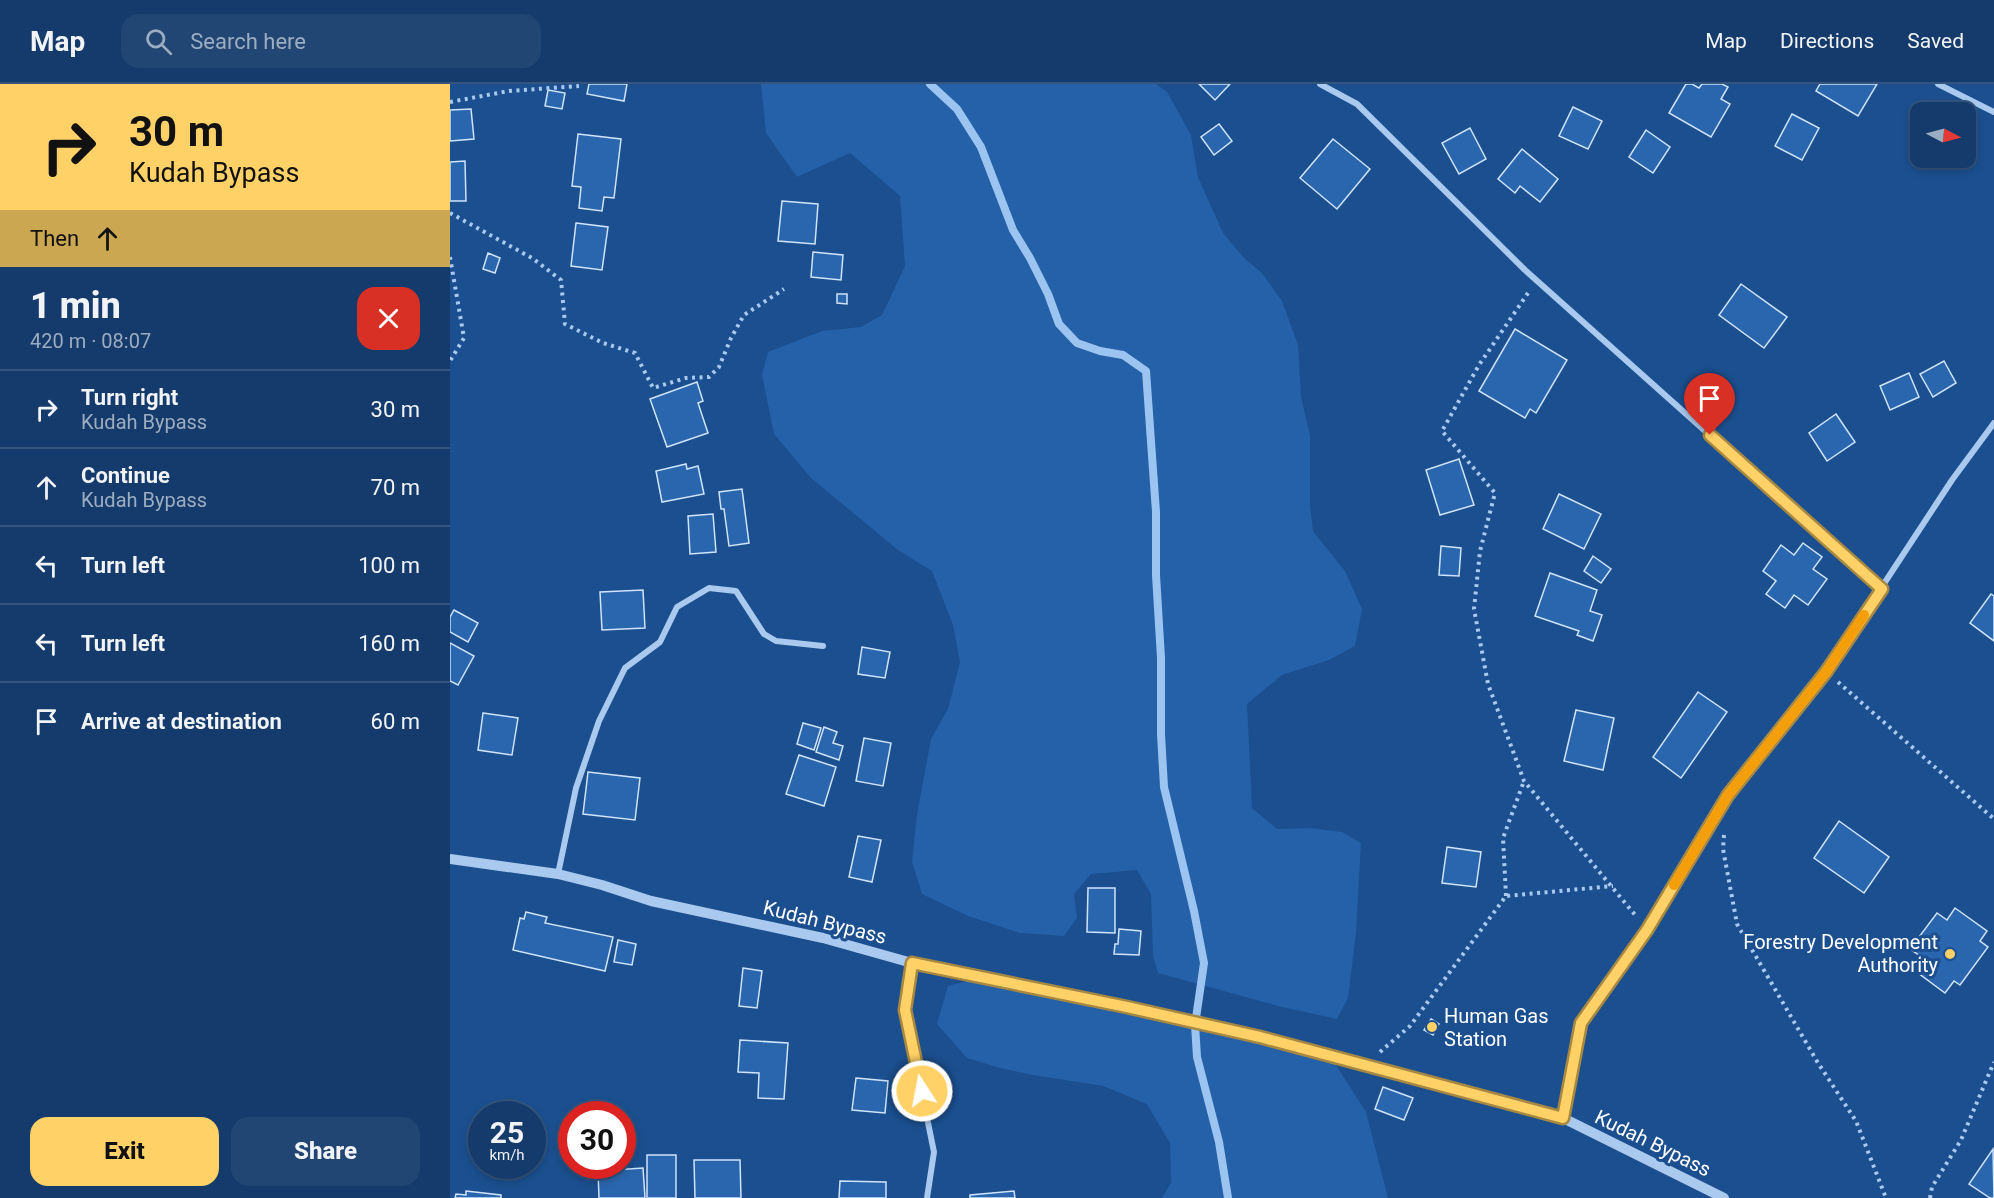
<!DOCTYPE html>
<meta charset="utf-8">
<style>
:root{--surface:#143b6b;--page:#214673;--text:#f1f3f6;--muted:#9dadc1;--line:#33557e;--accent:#ffd166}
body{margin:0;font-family:Roboto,sans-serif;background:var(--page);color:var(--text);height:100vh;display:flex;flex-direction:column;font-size:22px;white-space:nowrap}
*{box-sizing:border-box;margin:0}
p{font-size:20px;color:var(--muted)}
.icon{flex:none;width:33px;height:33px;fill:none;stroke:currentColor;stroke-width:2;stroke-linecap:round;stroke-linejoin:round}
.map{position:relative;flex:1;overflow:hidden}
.panel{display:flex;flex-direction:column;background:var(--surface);width:450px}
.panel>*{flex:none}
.hud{background:#ffd166;color:#111;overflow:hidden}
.needle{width:39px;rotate:96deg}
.tools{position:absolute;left:1460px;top:18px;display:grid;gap:12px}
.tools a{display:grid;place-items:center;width:66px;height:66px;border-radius:12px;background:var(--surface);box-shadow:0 3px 9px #0003,0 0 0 2px var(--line);font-size:30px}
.speed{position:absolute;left:18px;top:1017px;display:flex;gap:12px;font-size:30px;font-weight:700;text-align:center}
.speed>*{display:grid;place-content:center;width:78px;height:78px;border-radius:50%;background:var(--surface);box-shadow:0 3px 9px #0003,0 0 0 2px var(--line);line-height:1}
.speed small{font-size:15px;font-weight:400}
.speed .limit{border:9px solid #d22;background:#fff;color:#111}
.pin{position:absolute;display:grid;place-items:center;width:51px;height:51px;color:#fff;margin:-62px -26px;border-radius:50% 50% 50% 0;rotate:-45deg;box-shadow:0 0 6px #0007}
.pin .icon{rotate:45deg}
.me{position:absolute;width:66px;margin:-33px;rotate:349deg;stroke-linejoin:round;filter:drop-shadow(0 0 4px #0008)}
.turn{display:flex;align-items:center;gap:21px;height:126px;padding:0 30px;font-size:27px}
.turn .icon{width:78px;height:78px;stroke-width:2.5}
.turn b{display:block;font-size:42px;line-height:51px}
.then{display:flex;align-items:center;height:57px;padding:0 30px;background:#0003;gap:12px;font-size:22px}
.round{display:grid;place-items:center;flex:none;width:63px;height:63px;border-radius:18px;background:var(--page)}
.head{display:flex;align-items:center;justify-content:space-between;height:102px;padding:0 30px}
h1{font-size:36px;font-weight:800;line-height:45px}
.primary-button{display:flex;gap:12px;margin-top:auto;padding:12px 30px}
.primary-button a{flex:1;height:69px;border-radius:18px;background:var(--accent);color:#111;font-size:24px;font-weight:800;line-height:69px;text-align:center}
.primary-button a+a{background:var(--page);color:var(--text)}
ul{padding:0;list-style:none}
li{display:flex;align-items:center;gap:18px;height:78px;padding:0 30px;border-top:2px solid var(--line)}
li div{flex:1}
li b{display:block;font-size:22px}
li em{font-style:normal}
header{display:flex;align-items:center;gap:36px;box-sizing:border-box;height:84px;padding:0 30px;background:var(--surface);border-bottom:2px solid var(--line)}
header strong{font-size:28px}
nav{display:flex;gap:33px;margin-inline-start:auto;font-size:21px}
.search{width:420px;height:54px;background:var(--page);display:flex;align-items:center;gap:15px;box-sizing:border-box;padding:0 21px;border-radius:18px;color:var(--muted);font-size:22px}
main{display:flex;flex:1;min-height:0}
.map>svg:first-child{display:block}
.green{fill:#2461a8}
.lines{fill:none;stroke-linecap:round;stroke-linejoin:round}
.stream{stroke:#9cc4f0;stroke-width:8}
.building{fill:#2a66ad;stroke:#cfe3fa;stroke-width:1.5}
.path{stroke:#a9c9ee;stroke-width:4;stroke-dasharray:3 4.5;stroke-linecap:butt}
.minor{stroke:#a9c9ee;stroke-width:6}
.tertiary{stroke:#a9c9ee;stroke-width:10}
.route-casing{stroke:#a68842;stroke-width:15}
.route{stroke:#ffd166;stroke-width:10}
.slow{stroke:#f59e0b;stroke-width:10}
.poi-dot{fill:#ffd166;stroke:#1b4f8f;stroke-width:2}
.labels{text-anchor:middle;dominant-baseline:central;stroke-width:6;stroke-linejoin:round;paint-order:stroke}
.street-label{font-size:20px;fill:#fff;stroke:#1b4f8f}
.poi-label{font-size:20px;fill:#fff;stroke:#1b4f8f;text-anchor:end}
</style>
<header>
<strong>Map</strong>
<div class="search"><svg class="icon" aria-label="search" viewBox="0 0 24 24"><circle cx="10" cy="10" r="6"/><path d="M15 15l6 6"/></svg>Search here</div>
<nav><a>Map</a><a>Directions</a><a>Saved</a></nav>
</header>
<main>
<section class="panel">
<div class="hud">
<div class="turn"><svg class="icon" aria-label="right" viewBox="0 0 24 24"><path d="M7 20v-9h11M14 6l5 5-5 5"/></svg><div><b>30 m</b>Kudah Bypass</div></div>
<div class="then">Then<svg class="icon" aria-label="ahead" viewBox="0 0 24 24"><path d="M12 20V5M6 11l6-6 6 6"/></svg></div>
</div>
<div class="head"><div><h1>1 min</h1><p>420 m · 08:07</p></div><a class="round" style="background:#d93025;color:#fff"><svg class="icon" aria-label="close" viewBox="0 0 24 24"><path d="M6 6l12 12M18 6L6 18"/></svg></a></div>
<ul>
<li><svg class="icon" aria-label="right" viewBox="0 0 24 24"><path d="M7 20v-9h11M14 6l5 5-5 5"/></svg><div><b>Turn right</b><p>Kudah Bypass</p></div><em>30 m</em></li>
<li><svg class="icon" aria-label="ahead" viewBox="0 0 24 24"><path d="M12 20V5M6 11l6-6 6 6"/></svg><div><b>Continue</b><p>Kudah Bypass</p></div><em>70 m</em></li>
<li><svg class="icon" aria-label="left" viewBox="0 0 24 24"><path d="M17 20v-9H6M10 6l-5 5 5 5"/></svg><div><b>Turn left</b></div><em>100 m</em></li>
<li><svg class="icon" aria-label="left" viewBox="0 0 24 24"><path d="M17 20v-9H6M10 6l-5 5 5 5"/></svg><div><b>Turn left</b></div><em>160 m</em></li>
<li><svg class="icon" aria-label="arrive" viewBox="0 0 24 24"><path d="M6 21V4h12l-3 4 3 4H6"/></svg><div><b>Arrive at destination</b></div><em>60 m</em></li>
</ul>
<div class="primary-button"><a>Exit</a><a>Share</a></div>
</section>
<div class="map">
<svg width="1544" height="1114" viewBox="0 0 1544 1114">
<rect width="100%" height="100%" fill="#1b4f8f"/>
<g class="green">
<path d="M311,0h395l11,8 24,43 7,42 25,56 21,25 18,15 20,28 16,44 3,52 9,38v70l3,26 32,40 17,38 -7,37 -26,14 -47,15 -35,29 5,104 25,21 33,-1 32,4 19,11 -5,90 -8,65 -11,21 -55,-12 -124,-34 -5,-17 -2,-62 -14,-24 -46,4 -17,20 3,24 -13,18 -44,-3 -52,-17 -46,-22 -10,-32 5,-47 14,-76 17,-30 12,-47 -7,-37 -21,-54 -34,-21 -87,-72 -37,-44 -12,-59 6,-23 54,-21 39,-4 21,-12 23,-49 -5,-70 -50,-43 -53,24 -31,-44z"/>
<path d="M532,893l332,77 22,11 30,47 22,86h-226l9,-15 -1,-40 -23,-39 -44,-18 -70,-11 -33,-7 -33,-10 -30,-34 11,-38z"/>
</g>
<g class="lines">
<path class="stream" d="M480,0l27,25 24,38 32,83 17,28 18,36 11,30 18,19 23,8 23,4 23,16 10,141v63l5,83v76l3,53 30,124 10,52 -9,62 2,32 22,85 9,56"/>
</g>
<g class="building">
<path d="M139,0h38l-3,17 -37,-7z"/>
<path d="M749,0h31l-15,16z"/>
<path d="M1236,0h6l7,4 3,-4h20l6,3 -7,12 9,5 -19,33 -42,-24z"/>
<path d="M1370,0h57l-19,32 -42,-25z"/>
<path d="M98,6l17,3 -3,16 -17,-3z"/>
<path d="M1123,23l29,14 -14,28 -29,-13z"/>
<path d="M21,25l3,30 -24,2v-31z"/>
<path d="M1342,30l27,14 -17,32 -27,-14z"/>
<path d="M769,40l13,17 -18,14 -13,-18z"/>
<path d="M1020,44l16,31 -27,15 -17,-31z"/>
<path d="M1196,46l24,17 -17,26 -24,-16z"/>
<path d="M128,50l43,5 -7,59 -10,-1 -2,14 -23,-3 2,-21 -9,-1z"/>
<path d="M883,55l37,30 -33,40 -37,-31z"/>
<path d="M1072,65l36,30 -18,23 -20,-16 -5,7 -17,-14z"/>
<path d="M15,77l1,40h-16v-39z"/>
<path d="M332,117l36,3 -3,40 -37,-3z"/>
<path d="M126,139l32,4 -6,43 -31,-4z"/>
<path d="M363,168l30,3 -2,25 -30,-3z"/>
<path d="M38,169l12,5 -5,15 -12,-4z"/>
<path d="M1291,200l46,33 -23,31 -45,-33z"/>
<path d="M387,210h10v10l-10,-1z"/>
<path d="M1065,245l52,31 -31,53 -6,-4 -5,9 -46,-27z"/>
<path d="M1494,277l12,22 -23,14 -13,-23z"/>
<path d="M1459,289l10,24 -29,13 -10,-24z"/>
<path d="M247,298l6,19 -5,2 10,30 -41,14 -17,-48z"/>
<path d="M1386,330l19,28 -28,19 -18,-28z"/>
<path d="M1009,375l15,46 -34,10 -14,-45z"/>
<path d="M236,380l1,5 11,-3 6,28 -42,8 -6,-31z"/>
<path d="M292,405l7,54 -20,3 -5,-37h-3l-2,-17z"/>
<path d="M1109,410l42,20 -17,35 -41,-20z"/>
<path d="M263,430l3,38 -26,2 -2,-38z"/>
<path d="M1353,459l19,14 -9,12 14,10 -19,26 -14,-10 -9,13 -19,-14 10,-13 -13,-10 18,-26 13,10z"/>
<path d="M991,462l20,2 -2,28 -20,-1z"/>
<path d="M1143,472l18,13 -10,14 -17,-12z"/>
<path d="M1100,489l47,17 -7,21 12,4 -9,26 -16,-6 2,-4 -44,-15z"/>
<path d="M193,506l2,38 -43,2 -2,-38z"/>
<path d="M1541,510l3,2v45l-24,-18z"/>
<path d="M4,526l24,13 -10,19 -18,-10v-15z"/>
<path d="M0,559l24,13 -16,29 -8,-4z"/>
<path d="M412,563l28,5 -5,26 -27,-4z"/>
<path d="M1248,608l29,20 -46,66 -28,-21z"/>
<path d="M1126,626l38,8 -11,52 -39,-9z"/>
<path d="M33,629l35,5 -6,37 -34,-5z"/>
<path d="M353,639l18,5 -7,22 -17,-6z"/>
<path d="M374,643l13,5 -4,11 10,3 -4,14 -23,-8z"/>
<path d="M414,654l27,5 -8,43 -27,-5z"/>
<path d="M349,671l37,12 -12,39 -38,-12z"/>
<path d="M138,688l52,6 -5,42 -52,-6z"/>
<path d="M1389,737l50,36 -25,36 -50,-35z"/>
<path d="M408,752l23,4 -9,42 -23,-5z"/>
<path d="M997,763l34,5 -5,35 -34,-4z"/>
<path d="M638,804h27v45l-28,-1z"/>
<path d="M1505,824l32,23 -7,10 8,6 -28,38 -6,-4 -9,12 -31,-23 9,-12 -13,-9 27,-36 10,7z"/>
<path d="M76,828l21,5 -2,6 68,14 -8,34 -92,-21 7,-32 4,1z"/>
<path d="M669,845l22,2 -2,24 -25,-1 1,-10h3z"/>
<path d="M168,856l18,4 -4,21 -18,-3z"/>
<path d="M293,884l19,3 -5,37 -18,-2z"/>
<path d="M981,935l8,5 -6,11 -9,-5z"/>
<path d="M290,956l48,3 -4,56 -26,-1 1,-25 -21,-1z"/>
<path d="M406,994l32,3 -3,32 -33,-3z"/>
<path d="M933,1003l30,11 -9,22 -29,-11z"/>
<path d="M1543,1065l1,49h-4l-21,-14z"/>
<rect x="197" y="1071" width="29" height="43"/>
<path d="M244,1076h46l1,38h-46z"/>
<path d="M193,1084l2,30h-46l-1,-27z"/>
<path d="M390,1097l46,1v16h-47z"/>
<path d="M16,1107l35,4v3h-46l1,-4 10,1z"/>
<path d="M564,1107l1,7h-45v-3z"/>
</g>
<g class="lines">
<g class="path">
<path d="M0,18l59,-11 70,-5"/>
<path d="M0,129l82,45 29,22 4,44 38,19 32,10 18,35 33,-10 23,-1 10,-10 12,-29 13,-23 40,-26"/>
<path d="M0,173l14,81 -14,23"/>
<path d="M1078,209l-49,72 -37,66 53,62 -15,58 -6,58 14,75 36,97 112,135"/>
<path d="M1388,598l156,137"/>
<path d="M1274,751l-1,14 14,75 81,139 38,58 30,77"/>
<path d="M1056,812l-3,-58 21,-57"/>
<path d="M930,968l30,-26 96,-130 107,-10"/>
<path d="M1480,1114l2,-11 29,-47 33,-78"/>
</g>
<g class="minor">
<path d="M870,0l37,20 168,166 357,319"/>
<path d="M1488,0l56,28"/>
<path d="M108,790l18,-86 23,-67 26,-53 35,-26 17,-35 32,-19 27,3 28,43 12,7 47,5"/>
<path d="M462,879l-7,47 29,142 -7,46"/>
<path d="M1113,1034l18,-95 66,-93 81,-135 98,-123 126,-192 42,-57"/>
</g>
<path class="tertiary" d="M0,775l108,15 44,11 49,16 172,37 89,25 101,22 114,22 133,30 303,81 161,80"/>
</g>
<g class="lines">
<g class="route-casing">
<path id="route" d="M472,1007l-17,-81 7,-47 215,44 133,30 303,81 18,-95 66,-93 81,-135 98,-123 56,-83 -172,-154"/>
</g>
<use href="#route" class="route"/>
<path class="slow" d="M1224,801l54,-90 98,-123 38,-57"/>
</g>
<g class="poi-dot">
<circle cx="1500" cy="870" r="6"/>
<circle cx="982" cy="943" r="6"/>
</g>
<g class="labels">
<g class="street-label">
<text transform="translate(375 838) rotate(14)">Kudah Bypass</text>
<text transform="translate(1203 1059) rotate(26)">Kudah Bypass</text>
</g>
<g class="poi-label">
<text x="1488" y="858">Forestry Development<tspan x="1488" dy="23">Authority</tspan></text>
<text x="994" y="932" text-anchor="start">Human Gas<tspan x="994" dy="23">Station</tspan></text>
</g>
</g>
</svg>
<div class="tools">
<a><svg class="needle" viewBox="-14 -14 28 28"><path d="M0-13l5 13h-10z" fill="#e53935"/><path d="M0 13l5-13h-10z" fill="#9dadc1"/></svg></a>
</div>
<div class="speed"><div>25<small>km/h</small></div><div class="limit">30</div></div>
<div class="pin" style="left:1260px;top:351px;background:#d93025"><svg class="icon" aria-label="arrive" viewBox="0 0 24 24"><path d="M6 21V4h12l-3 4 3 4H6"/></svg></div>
<svg class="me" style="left:472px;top:1007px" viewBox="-20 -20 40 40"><circle r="17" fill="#ffd166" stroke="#fff" stroke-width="3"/><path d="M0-11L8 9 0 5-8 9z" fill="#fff"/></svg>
</div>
</main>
